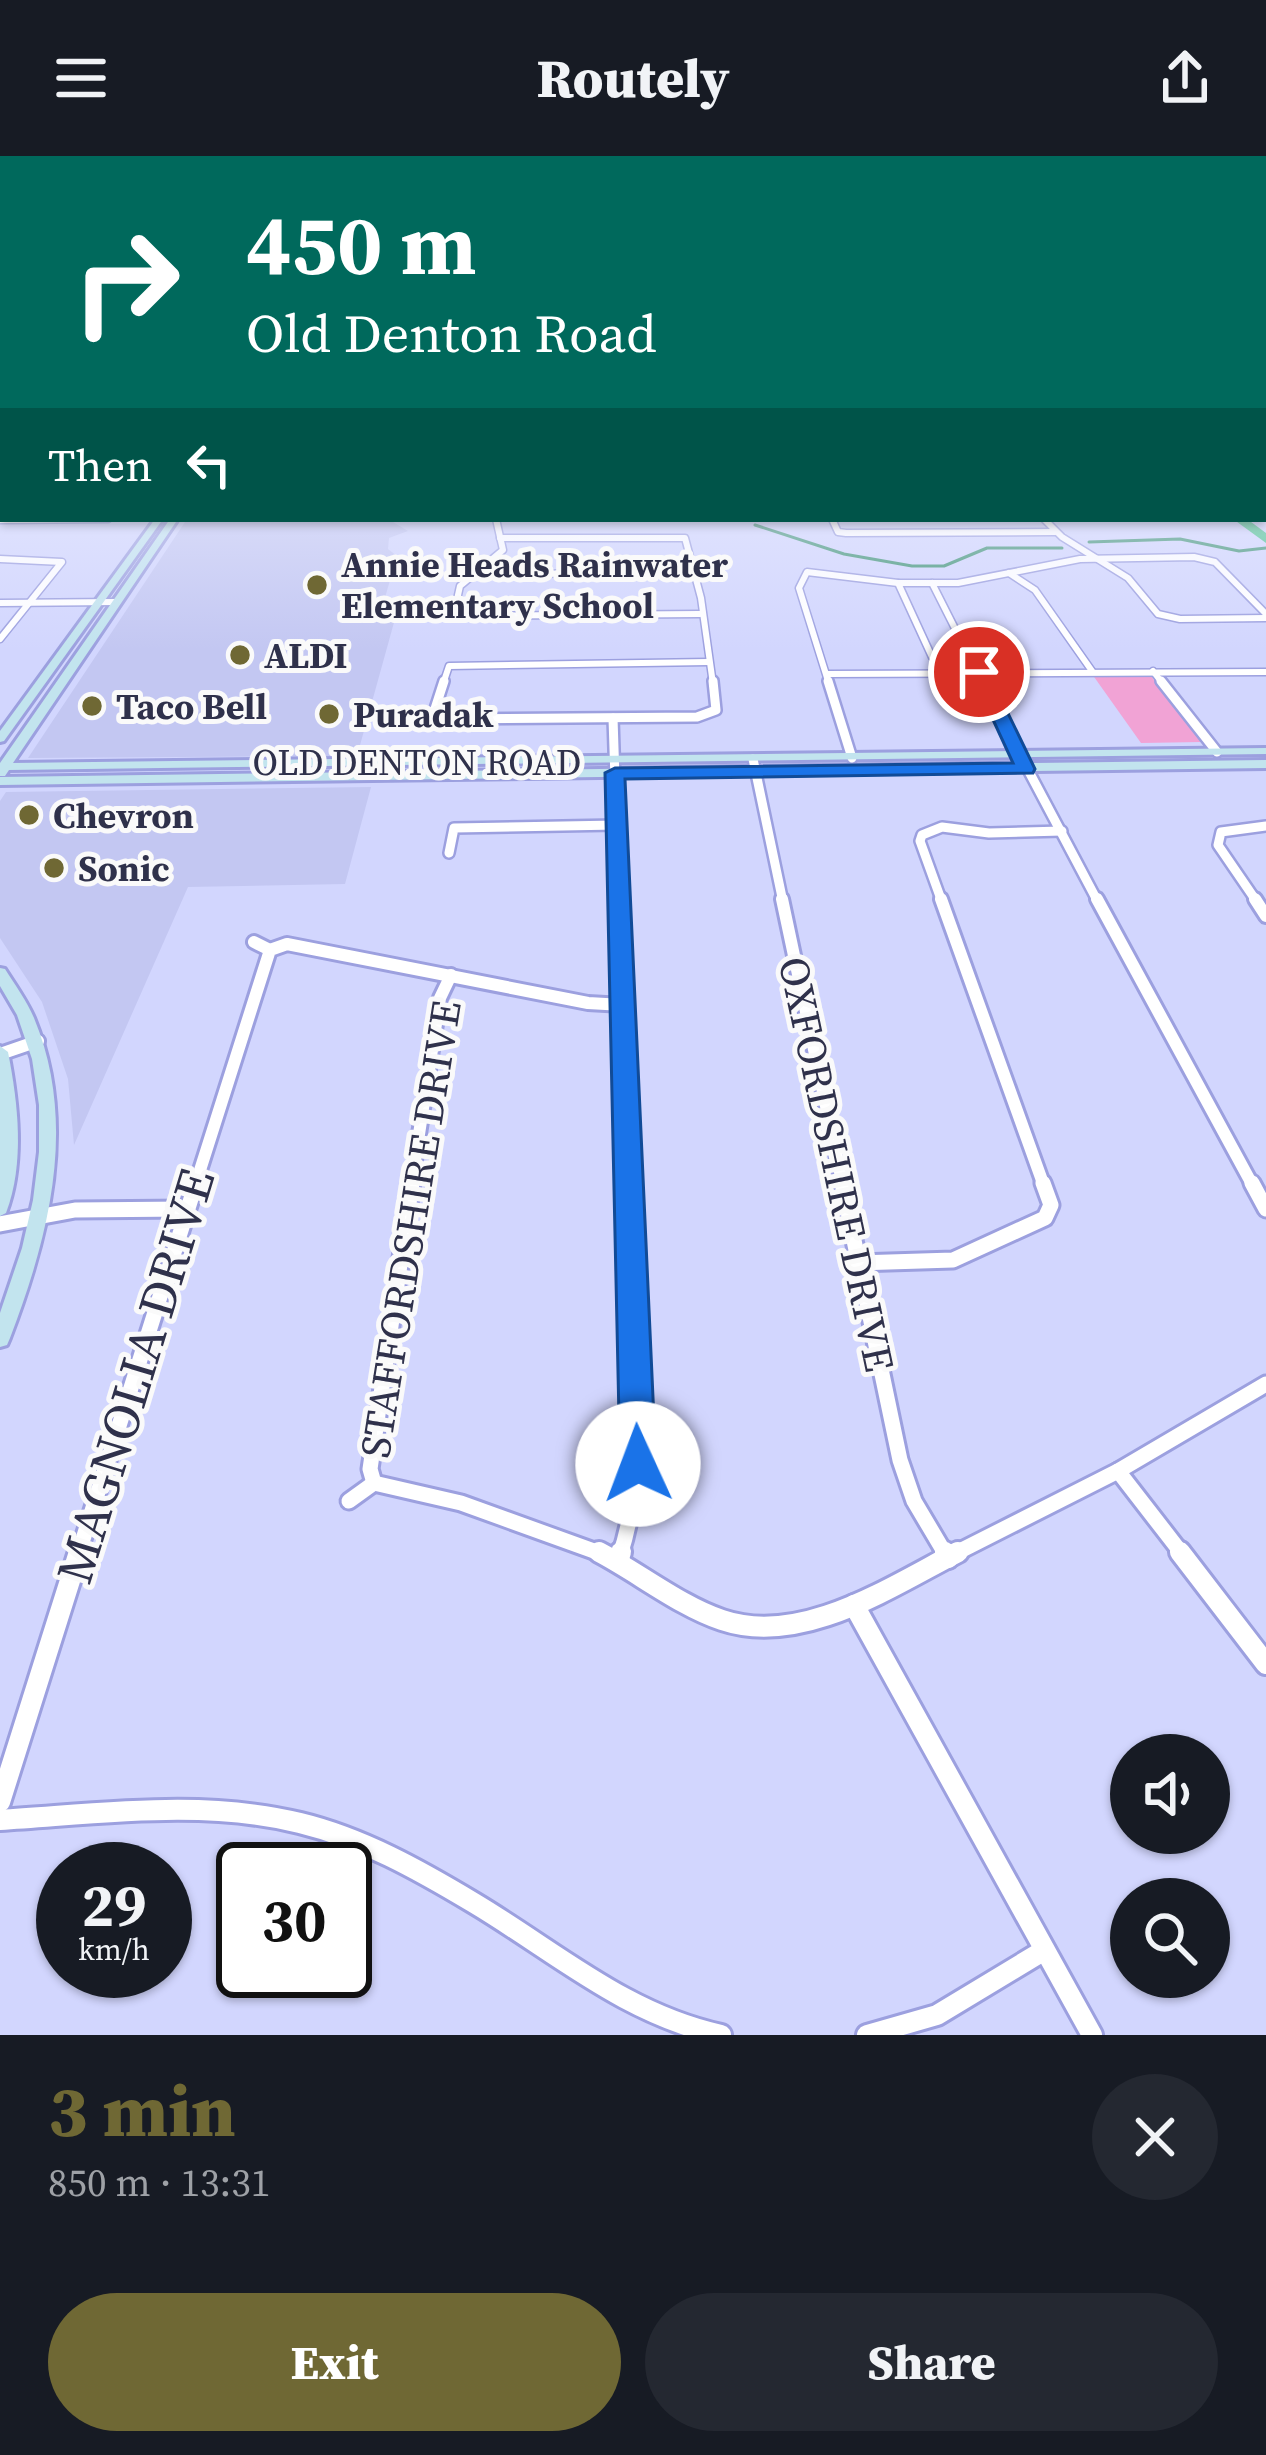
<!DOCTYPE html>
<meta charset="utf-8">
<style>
:root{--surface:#171b24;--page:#242831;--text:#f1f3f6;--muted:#9ea1a6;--accent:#6f6834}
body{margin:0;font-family:"Source Serif 4",serif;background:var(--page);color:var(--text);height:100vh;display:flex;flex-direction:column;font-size:45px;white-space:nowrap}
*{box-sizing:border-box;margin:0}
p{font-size:39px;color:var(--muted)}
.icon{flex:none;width:66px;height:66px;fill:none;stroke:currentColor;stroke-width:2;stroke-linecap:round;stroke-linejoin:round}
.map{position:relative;height:1879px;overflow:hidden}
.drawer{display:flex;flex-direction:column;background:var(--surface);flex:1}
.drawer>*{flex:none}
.hud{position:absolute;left:0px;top:0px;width:1266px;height:366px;box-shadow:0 3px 9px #0004;background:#00695c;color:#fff;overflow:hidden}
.controls{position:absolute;left:1110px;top:1578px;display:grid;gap:24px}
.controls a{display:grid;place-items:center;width:120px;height:120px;border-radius:50%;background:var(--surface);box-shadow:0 3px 9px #0004;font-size:60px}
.speed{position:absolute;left:36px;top:1686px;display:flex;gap:24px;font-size:60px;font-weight:700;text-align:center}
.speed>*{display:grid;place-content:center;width:156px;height:156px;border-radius:50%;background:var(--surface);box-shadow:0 3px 9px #0004;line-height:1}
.speed small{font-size:30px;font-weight:400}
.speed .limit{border:6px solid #111;border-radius:18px;background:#fff;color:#111}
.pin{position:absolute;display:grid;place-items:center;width:102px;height:102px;color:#fff;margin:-51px;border:6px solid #fff;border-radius:50%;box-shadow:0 3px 12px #0007}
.me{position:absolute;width:132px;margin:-66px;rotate:358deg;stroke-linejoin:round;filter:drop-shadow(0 0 9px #0008)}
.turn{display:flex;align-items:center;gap:42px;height:252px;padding:0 48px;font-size:54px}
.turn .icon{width:156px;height:156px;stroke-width:2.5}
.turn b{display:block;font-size:84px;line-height:102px}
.then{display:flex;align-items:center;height:114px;padding:0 48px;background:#0003;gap:24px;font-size:45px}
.round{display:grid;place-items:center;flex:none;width:126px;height:126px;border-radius:63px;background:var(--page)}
.headline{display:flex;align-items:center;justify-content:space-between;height:204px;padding:0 48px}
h1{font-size:72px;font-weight:800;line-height:90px;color:var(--accent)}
.action{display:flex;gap:24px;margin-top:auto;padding:24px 48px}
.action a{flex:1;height:138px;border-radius:72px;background:var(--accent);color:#fff;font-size:48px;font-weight:800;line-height:138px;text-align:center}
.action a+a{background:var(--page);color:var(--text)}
header{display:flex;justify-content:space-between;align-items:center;height:156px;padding:0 48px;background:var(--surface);font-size:54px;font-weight:800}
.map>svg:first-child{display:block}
.built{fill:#c3c7f2}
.green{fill:#f1a3d5}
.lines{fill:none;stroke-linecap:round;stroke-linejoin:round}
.stream{stroke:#439679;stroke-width:3}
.river{fill:#4bc28d;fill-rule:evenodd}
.minor-far5-casing{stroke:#9ca0df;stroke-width:8}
.minor-far4-casing{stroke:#9ca0df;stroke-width:9}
.minor-far3-casing{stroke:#9ca0df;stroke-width:14}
.minor-far2-casing{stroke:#9ca0df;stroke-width:18}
.minor-far1-casing{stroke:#9ca0df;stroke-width:21}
.minor-casing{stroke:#9ca0df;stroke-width:26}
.secondary-casing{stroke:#9ca0df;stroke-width:6}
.minor-far5{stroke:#fff;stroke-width:4.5}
.minor-far4{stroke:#fff;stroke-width:6}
.minor-far3{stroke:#fff;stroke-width:9}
.minor-far2{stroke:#fff;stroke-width:12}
.minor-far1{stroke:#fff;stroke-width:15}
.minor{stroke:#fff;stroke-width:20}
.secondary{fill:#c2e4ee;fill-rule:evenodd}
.route{fill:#1a73e8;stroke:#114b97;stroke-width:3}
.poi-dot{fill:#6f6834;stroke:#fafafa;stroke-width:4.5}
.labels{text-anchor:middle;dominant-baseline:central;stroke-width:10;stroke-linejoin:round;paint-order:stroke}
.far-poi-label{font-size:36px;font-weight:bold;fill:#2f314b;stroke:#fafafa;text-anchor:start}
.far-street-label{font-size:36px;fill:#2f314b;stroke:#fafafa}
.street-label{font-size:42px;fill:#2f314b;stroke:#fafafa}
.near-street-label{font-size:51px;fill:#2f314b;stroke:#fafafa}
</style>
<header><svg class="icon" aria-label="menu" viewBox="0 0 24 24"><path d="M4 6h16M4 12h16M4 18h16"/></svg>Routely<svg class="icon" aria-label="share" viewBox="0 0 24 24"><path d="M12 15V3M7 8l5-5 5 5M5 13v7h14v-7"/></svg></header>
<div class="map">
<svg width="1266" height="1879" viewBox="0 0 1266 1879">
<rect width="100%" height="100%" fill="#d2d6fe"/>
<g class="built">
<path d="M187,363h201l20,12 -19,7 -1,11 9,7 -15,52h16l-41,148 -329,2z"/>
<path d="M371,631l-26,97 -157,3 -114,258 -6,-66 -26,-77 -42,-64v-137l6,-9z"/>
</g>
<path class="green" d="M1146,517l5,3 51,66 -61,1 -49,-69z"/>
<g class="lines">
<g class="stream">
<path d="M755,369l89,29 68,12h32l43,-18h75"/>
<path d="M1089,386l91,-3 59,12 27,-3"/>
</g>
<path class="river" d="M1233,363h14l19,14v10z"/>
<g class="minor-far5-casing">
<path id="minor-far5" d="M0,283l3,-13"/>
</g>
<g class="minor-far4-casing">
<g id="minor-far4">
<path d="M496,363l7,31 -43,36 -6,27 6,3 240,-2"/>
<path d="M832,363l6,13 8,1 209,-1"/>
<path d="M1044,363l18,18 66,41 30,36 22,5 86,-1"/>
<path d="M0,364l108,-1"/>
<path d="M500,382h185l16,60 12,86"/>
<path d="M0,403l62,3 -62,77"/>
<path d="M1009,417l26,17 57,81"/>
<path d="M478,419l214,-4"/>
<path d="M898,427l34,74 38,27"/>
<path d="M932,427l51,101"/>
<path d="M0,447l116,-1"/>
<path d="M1153,515l10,13"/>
<path d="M827,518l439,-2"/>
<path d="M443,528l6,-18 260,-4"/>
<path d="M829,528l-30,-96 8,-16 91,11h60l122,-24 114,-2 21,5 51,52"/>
</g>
</g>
<g class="minor-far3-casing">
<g id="minor-far3">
<path d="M444,525l-11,34 4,4 260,-2 19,-7 -3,-29"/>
<path d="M828,525l24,77"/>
<path d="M966,525l26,19"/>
<path d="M981,525l117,221"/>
<path d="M1161,525l56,71"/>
<path d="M613,562l6,184"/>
<path d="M753,603l30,143"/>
<path d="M449,697l5,-25 163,-3"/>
<path d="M942,746l-22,-61 2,-6 20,-8 47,6 73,-2"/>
<path d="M1257,746l-39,-57 3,-13 45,-6"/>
</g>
</g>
<g class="minor-far2-casing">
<g id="minor-far2">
<path d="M619,743l10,287"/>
<path d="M782,743l61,287"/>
<path d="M941,743l103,287"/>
<path d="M1097,743l156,287"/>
<path d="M1255,743l11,17"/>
<path d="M254,786l16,8"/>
<path d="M0,898l38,-13"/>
<path d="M195,1030l75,-236 17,-6 301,59 35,2"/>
<path d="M411,1030l29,-188 11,-23"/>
</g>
</g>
<g class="minor-far1-casing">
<g id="minor-far1">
<path d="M412,1027l-42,286 4,14 87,20 144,52"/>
<path d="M842,1027l58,277 14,41 32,54"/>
<path d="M1252,1027l14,26"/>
<path d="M0,1068l75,-14 111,-1"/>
<path d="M857,1107l96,-3 92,-42 6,-13 -8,-22"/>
<path d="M1118,1315l65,84"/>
<path d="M349,1345l25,-18"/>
<path d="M78,1399l118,-372"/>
<path d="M620,1399c34,-101 12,-262 9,-372"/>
<path d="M952,1399l166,-84 148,-87"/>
</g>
</g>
<g class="minor-casing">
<g id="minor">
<path d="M599,1396c40,21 81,54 123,68 79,27 168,-33 236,-68"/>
<path d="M945,1396l3,6"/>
<path d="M1180,1396l86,112"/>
<path d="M618,1406l3,-10"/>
<path d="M854,1449l238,430"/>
<path d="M0,1646l79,-250"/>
<path d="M0,1664c99,-6 202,-21 300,3 62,15 119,47 174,80 82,49 151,111 247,132"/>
<path d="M867,1879l70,-20 106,-64"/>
</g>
</g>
<g class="secondary-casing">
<g id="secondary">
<path d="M155,363h8l-159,222 -4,1v-11z"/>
<path d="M170,363h8l-165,244 1253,-15v6l-1257,16 -4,6h-5v-13z"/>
<path d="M1266,604v8l-1266,17v-8z"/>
<path d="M0,812l5,1c10,16 22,32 29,49 44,106 15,218 -24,320l-3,7 -7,2v-34l22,-65 11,-48 6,-48v-47l-7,-46 -15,-44 -17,-29z"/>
<path d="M0,890l8,6c10,51 17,111 -2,161l-6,3z"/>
</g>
</g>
<use href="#minor-far5" class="minor-far5"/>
<use href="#minor-far4" class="minor-far4"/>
<use href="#minor-far3" class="minor-far3"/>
<use href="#minor-far2" class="minor-far2"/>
<use href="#minor-far1" class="minor-far1"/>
<use href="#minor" class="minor"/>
<use href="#secondary" class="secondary"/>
</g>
<linearGradient id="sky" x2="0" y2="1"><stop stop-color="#69bac4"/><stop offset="0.47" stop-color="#ebedff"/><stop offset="1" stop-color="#ebedff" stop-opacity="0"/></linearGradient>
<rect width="1266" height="494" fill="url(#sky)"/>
<path class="route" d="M979,511l9,5 47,97 -2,4 -408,6 31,685 -5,12 -13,6 -13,-6 -5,-12 -15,-691 10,-5 398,-5 -42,-91z"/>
<g class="poi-dot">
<circle cx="317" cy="429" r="12"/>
<circle cx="240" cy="499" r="12"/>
<circle cx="92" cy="550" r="12"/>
<circle cx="329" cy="558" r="12"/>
<circle cx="29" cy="659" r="12"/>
<circle cx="54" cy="712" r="12"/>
</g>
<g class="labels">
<g class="far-poi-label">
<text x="341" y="408">Annie Heads Rainwater<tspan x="341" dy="41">Elementary School</tspan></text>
<text x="264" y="499">ALDI</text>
<text x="116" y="550">Taco Bell</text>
<text x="353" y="558">Puradak</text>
<text x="53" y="659">Chevron</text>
<text x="78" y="712">Sonic</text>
</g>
<g class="far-street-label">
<text x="417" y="606">OLD DENTON ROAD</text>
</g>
<g class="street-label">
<text transform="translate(837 1008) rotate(78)">OXFORDSHIRE DRIVE</text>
<text transform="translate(410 1073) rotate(-81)">STAFFORDSHIRE DRIVE</text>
</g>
<g class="near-street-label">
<text transform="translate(135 1220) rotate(-73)">MAGNOLIA DRIVE</text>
</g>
</g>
</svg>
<div class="controls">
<a><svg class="icon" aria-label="sound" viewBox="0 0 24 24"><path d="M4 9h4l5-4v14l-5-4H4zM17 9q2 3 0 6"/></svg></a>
<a><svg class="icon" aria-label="search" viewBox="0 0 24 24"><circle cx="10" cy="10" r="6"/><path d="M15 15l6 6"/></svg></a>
</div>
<div class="speed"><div>29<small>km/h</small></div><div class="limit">30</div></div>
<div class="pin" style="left:979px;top:516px;background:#d93025"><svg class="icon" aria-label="arrive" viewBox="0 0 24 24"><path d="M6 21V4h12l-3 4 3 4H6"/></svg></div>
<svg class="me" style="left:638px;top:1308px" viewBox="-20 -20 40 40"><circle r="19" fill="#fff"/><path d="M0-13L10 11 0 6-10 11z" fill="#1a73e8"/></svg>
<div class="hud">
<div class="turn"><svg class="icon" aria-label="right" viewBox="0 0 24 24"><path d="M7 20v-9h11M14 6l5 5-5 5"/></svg><div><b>450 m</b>Old Denton Road</div></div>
<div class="then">Then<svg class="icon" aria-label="left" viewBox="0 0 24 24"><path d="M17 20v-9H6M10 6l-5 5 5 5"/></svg></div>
</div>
</div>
<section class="drawer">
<div class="headline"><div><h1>3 min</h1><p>850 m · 13:31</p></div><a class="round"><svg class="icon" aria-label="close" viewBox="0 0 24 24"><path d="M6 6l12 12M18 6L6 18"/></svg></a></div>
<div class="action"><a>Exit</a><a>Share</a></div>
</section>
